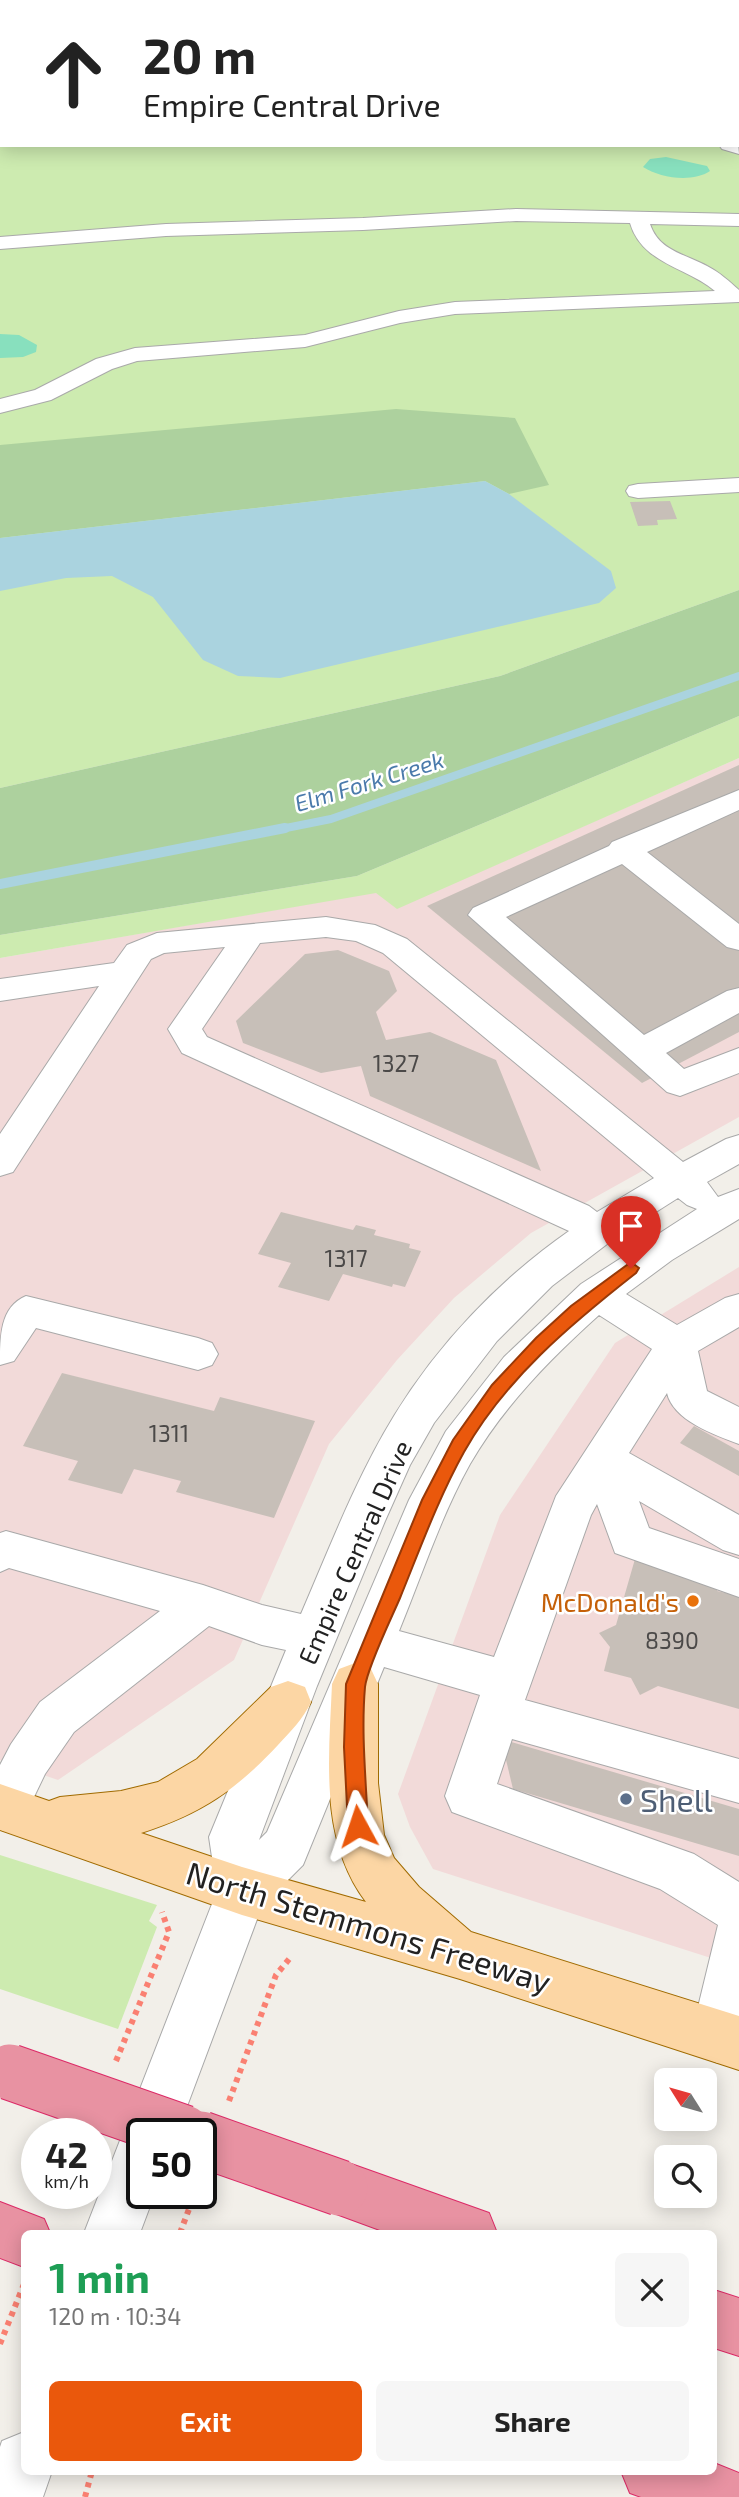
<!DOCTYPE html>
<meta charset="utf-8">
<style>
:root{--surface:#fff;--page:#f6f6f6;--text:#222;--muted:#767676;--accent:#ea580c}
body{margin:0;font-family:"Exo 2",sans-serif;background:var(--page);color:var(--text);height:100vh;display:flex;flex-direction:column;font-size:26px;white-space:nowrap}
*{box-sizing:border-box;margin:0}
p{font-size:23px;color:var(--muted)}
.icon{flex:none;width:38px;height:38px;fill:none;stroke:currentColor;stroke-width:2;stroke-linecap:round;stroke-linejoin:round}
.map{position:relative;flex:1;overflow:hidden}
.details{position:absolute;left:21px;top:2230px;width:696px;height:245px;display:flex;flex-direction:column;background:var(--surface);border-radius:10px;box-shadow:0 4px 18px #0003}
.details>*{flex:none}
.hud{position:absolute;left:0px;top:0px;width:740px;height:147px;box-shadow:0 4px 18px #0003;background:#fff;color:var(--text);overflow:hidden}
.needle{width:46px;rotate:307deg}
.tools{position:absolute;left:654px;top:2068px;display:grid;gap:14px}
.tools a{display:grid;place-items:center;width:63px;height:63px;border-radius:10px;background:var(--surface);box-shadow:0 4px 18px #0003;font-size:35px}
.speed{position:absolute;left:21px;top:2118px;display:flex;gap:14px;font-size:35px;font-weight:700;text-align:center}
.speed>*{display:grid;place-content:center;width:91px;height:91px;border-radius:50%;background:var(--surface);box-shadow:0 4px 18px #0003;line-height:1}
.speed small{font-size:18px;font-weight:400}
.speed .limit{border:4px solid #111;border-radius:10px;background:#fff;color:#111}
.pin{position:absolute;display:grid;place-items:center;width:60px;height:60px;color:#fff;margin:-72px -30px;border-radius:50% 50% 50% 0;rotate:-45deg;box-shadow:0 0 7px #0007}
.pin .icon{rotate:45deg}
.me{position:absolute;width:77px;margin:-38px;rotate:355deg;stroke-linejoin:round;filter:drop-shadow(0 0 5px #0008)}
.turn{display:flex;align-items:center;gap:24px;height:147px;padding:0 28px;font-size:32px}
.turn .icon{width:91px;height:91px;stroke-width:2.5}
.turn b{display:block;font-size:49px;line-height:60px}
.round{display:grid;place-items:center;flex:none;width:74px;height:74px;border-radius:10px;background:var(--page)}
.head{display:flex;align-items:center;justify-content:space-between;height:119px;padding:0 28px}
h1{font-size:42px;font-weight:700;line-height:52px;color:#1e9e55}
.action{display:flex;gap:14px;margin-top:auto;padding:14px 28px}
.action a{flex:1;height:80px;border-radius:10px;background:var(--accent);color:#fff;font-size:28px;font-weight:700;line-height:80px;text-align:center}
.action a+a{background:var(--page);color:var(--text)}
.map>svg:first-child{display:block}
.commercial{fill:#f2dad9}
.grass{fill:#cdebb0;fill-rule:evenodd}
.forest{fill:#add19e}
.pitch{fill:#88e0be}
.water{fill:#aad3df}
.lines{fill:none;stroke-linecap:round;stroke-linejoin:round}
.stream-far1{stroke:#aad3df;stroke-width:8}
.stream{stroke:#aad3df;stroke-width:10}
.building{fill:#c7bfb8}
.minor-casing{stroke:#a9a9a9;stroke-width:2}
.major-casing{stroke:#a06b00;stroke-width:2}
.highway-casing{stroke:#dc2a67;stroke-width:2}
.path{stroke:#fa8072;stroke-width:6;stroke-dasharray:5 5;stroke-linecap:butt}
.minor{fill:#fff;fill-rule:evenodd}
.major{fill:#fcd6a4;fill-rule:evenodd}
.highway{fill:#e892a2;fill-rule:evenodd}
.highway-bridge-casing{stroke:#dc2a67;stroke-width:57;stroke-linecap:butt}
.highway-bridge{stroke:#e892a2;stroke-width:55}
.route{fill:#ea580c;stroke:#983908;stroke-width:2}
.food-dot{fill:#e8710a;stroke:#fff;stroke-width:2.5}
.service-dot{fill:#5c6f8a;stroke:#fff;stroke-width:2.5}
.labels{text-anchor:middle;dominant-baseline:central;stroke-width:5;stroke-linejoin:round;paint-order:stroke}
.far-water-label{font-size:23px;font-style:italic;fill:#4a7aab;stroke:#fff}
.number-label{font-size:23px;fill:#4b4948}
.street-label{font-size:26px;fill:#222;stroke:#fff}
.food-label{font-size:26px;fill:#c56008;stroke:#fff;text-anchor:end}
.near-service-label{font-size:32px;fill:#4e5e75;stroke:#fff;text-anchor:start}
.near-street-label{font-size:32px;fill:#222;stroke:#fff}
</style>
<div class="map">
<svg width="739" height="2497" viewBox="0 0 739 2497">
<rect width="100%" height="100%" fill="#f2efe9"/>
<g class="commercial">
<path d="M739,758v359l-208,116 -77,65 -57,62 -68,84 -95,216 -176,120 -58,-20v-802l377,-66 20,16z"/>
<path d="M739,1267v700l-306,-98 -23,-42 -12,-33 102,-279 115,-172z"/>
</g>
<g class="grass">
<path d="M0,0h739v590l-239,86 -500,112zM2,2h736v143h-736z"/>
<path d="M739,716v42l-342,151 -21,-16 -376,65v-23l357,-59z"/>
<path d="M0,1855l157,50 -8,16 8,6 -39,102 -118,-40z"/>
</g>
<g class="forest">
<path d="M396,409l119,9 34,67 -40,9 -24,-13 -485,57v-93z"/>
<path d="M739,590v126l-382,160 -357,59v-147l500,-112z"/>
</g>
<g class="pitch">
<path d="M666,157l41,9 3,5c-18,12 -50,7 -67,-4l7,-8z"/>
<path d="M0,334l19,1 18,10 -1,7 -13,5 -23,1z"/>
</g>
<path class="water" d="M485,481l24,13 102,77 5,17 -17,15 -319,75 -42,-2 -35,-16 -50,-63 -41,-21 -46,2 -66,13v-53z"/>
<g class="lines">
<path class="stream-far1" d="M276,830l55,-11 408,-143"/>
<path class="stream" d="M0,884l285,-56"/>
</g>
<g class="building">
<path d="M670,501l7,18 -20,1 1,5 -20,1 -8,-24z"/>
<path d="M739,765v267l-97,51 -215,-177z"/>
<path d="M338,950l51,21 8,20 -21,21 10,28 44,-8 66,28 45,111 -171,-75 -9,-30 -40,7 -78,-30 -7,-22 69,-67z"/>
<path d="M281,1212l72,18 3,-5 20,5 -2,5 36,9 -1,4 12,3 -16,36 -12,-3 -1,3 -49,-13 -14,27 -51,-14 13,-24 -33,-9z"/>
<path d="M62,1373l152,38 6,-14 95,24 -41,97 -98,-26 5,-11 -47,-12 -12,25 -54,-14 10,-19 -55,-15z"/>
<path d="M694,1426l45,25v25l-59,-33z"/>
<path d="M635,1559l85,18 -3,14 22,5v113l-81,-23 -18,9 -9,-17 -27,-7 6,-24 -11,-14 17,-8z"/>
<path d="M501,1739l238,70v47l-226,-67z"/>
</g>
<g class="lines">
<g class="minor-casing">
<g id="minor">
<path d="M397,0h18l1,2h-17z"/>
<path d="M715,0h20l1,2h-19z"/>
<path d="M0,8l2,1v10l-2,-1z"/>
<rect x="0" y="88" width="2" height="10"/>
<path d="M738,143l1,11 -17,-5 -3,-4h19z"/>
<path d="M516,209l223,5v12l-89,-2c9,27 35,30 57,42 12,6 22,15 32,24v12l-284,12 -55,9 -95,24 -168,14 -25,8 -61,31 -51,13v-14l35,-9 61,-31 39,-11 170,-13 94,-24 56,-9 260,-11c-28,-24 -73,-27 -85,-68l-114,-2 -153,9 -197,6 -166,13v-12l166,-13 197,-6z"/>
<path d="M739,478v14l-101,6 -9,-2 -3,-5 3,-5 9,-2z"/>
<path d="M739,790v20l-92,42 92,72v26l-12,-3 -105,-83 -116,53 138,118 83,-44 12,-3v25l-73,40 18,16 55,-21v25l-59,23 -13,-4 -199,-177 5,-7 136,-62 3,-4z"/>
<path d="M326,917l49,8 32,14 276,223 43,-23 13,-4v29l-32,18 11,15 21,-8v30l-67,41 -46,34 51,31 48,-27 14,-4v33l-41,24 9,40 32,16v37c-25,-9 -66,-24 -72,-51l-38,60 110,62v40l-16,-5 -84,-49 10,27 90,31v38l-124,-44 -18,-49 -6,11 -66,185 214,59v44l-227,-64 -15,45 197,70 45,28v167l-2,6 -19,8 -19,-8 -8,-19 27,-111 -58,-36 -208,-77 -7,-16 35,-101 -96,-28 -81,198 -41,41 -85,227h-35v60h13l-15,40h-56l133,-342 -8,-54 77,-187 -24,-5 -53,-19 -135,106 -29,42 -24,50 -17,7 -4,-2v-64l11,-21 29,-42 120,-91 -151,-43 -9,4v-39l6,-2 197,54 59,20 39,9c29,-67 55,-136 93,-198 44,-72 106,-137 175,-185l-387,-178 -14,-24 57,-82 -61,6 -13,6 -138,213 -13,4v-42l99,-148 -99,15v-22l114,-16 13,-18 30,-12zM326,937l30,4 27,12 271,225 -57,34 -8,-6 -382,-169 -5,-8 58,-86zM678,1198l9,7 10,4 -116,75 -77,73 -58,74 -37,69 -142,332 -8,8 58,-154 68,-165 25,-56 24,-42 63,-82 55,-55 63,-48zM599,1315l53,34 -96,147 -62,161 -95,-26c23,-56 42,-115 71,-167 33,-57 80,-105 129,-149z"/>
<path d="M26,1296l172,42 14,5 6,11 -6,11 -14,5 -162,-42 -22,33 -14,4c0,-29 0,-58 26,-69z"/>
<path d="M24,2432v39h28l-9,26h-43v-50l2,-6z"/>
</g>
</g>
<g class="major-casing">
<path id="major" d="M355,1663l16,6 7,15v99l6,52 10,23 25,29 52,45 268,84v54l-279,-91 -218,-64 -242,-85v-46l49,17 11,-4 61,-6 37,-9 39,-23 74,-72 17,-6 17,6 6,15c-8,17 -20,29 -33,43 -42,45 -77,69 -137,88l101,34 124,35c-47,-62 -37,-145 -34,-218l7,-15z"/>
</g>
<g class="highway-casing">
<g id="highway">
<path d="M340,2160l149,53 8,20h-109l-68,-25 -8,-20 8,-20z"/>
<path d="M0,2202l44,17 6,14h-26v34l-24,-9z"/>
<path d="M714,2290l25,8v58l-25,-8z"/>
<path d="M714,2463l25,10v24h-98l-11,-4 -9,-22h93z"/>
</g>
</g>
<g class="path">
<path d="M116,2061l53,-129 -7,-20"/>
<path d="M229,2101l47,-126 14,-17"/>
<path d="M57,2206l5,-13"/>
<path d="M180,2233l15,-40"/>
<path d="M0,2344l24,-60"/>
<path d="M85,2497l7,-26"/>
</g>
<use href="#minor" class="minor"/>
<use href="#major" class="major"/>
<use href="#highway" class="highway"/>
<g class="highway-bridge-casing">
<g id="highway-bridge">
<path d="M10,2072l174,61"/>
<path d="M201,2139l139,49"/>
</g>
</g>
<use href="#highway-bridge" class="highway-bridge"/>
</g>
<path class="route" d="M631,1262l8,6 -3,5c-65,51 -131,106 -172,179 -26,47 -44,97 -64,146 -9,21 -33,70 -35,89 -4,46 1,93 3,139l-3,6 -7,3 -7,-3 -3,-6 -4,-79 2,-63 76,-184 31,-60 39,-55 44,-47 35,-32z"/>
<circle class="food-dot" cx="693" cy="1601" r="7"/>
<circle class="service-dot" cx="626" cy="1799" r="7"/>
<g class="labels">
<g class="far-water-label">
<text transform="translate(369 781) rotate(-17)">Elm Fork Creek</text>
</g>
<g class="number-label">
<text x="396" y="1063">1327</text>
<text x="346" y="1258">1317</text>
<text x="169" y="1433">1311</text>
<text x="672" y="1640">8390</text>
</g>
<g class="street-label">
<text transform="translate(354 1552) rotate(-66)">Empire Central Drive</text>
</g>
<g class="food-label">
<text x="679" y="1601">McDonald's</text>
</g>
<g class="near-service-label">
<text x="640" y="1799">Shell</text>
</g>
<g class="near-street-label">
<text transform="translate(369 1926) rotate(17)">North Stemmons Freeway</text>
</g>
</g>
</svg>
<div class="tools">
<a><svg class="needle" viewBox="-14 -14 28 28"><path d="M0-13l5 13h-10z" fill="#e53935"/><path d="M0 13l5-13h-10z" fill="#767676"/></svg></a>
<a><svg class="icon" aria-label="search" viewBox="0 0 24 24"><circle cx="10" cy="10" r="6"/><path d="M15 15l6 6"/></svg></a>
</div>
<div class="speed"><div>42<small>km/h</small></div><div class="limit">50</div></div>
<div class="pin" style="left:631px;top:1268px;background:#d93025"><svg class="icon" aria-label="arrive" viewBox="0 0 24 24"><path d="M6 21V4h12l-3 4 3 4H6"/></svg></div>
<svg class="me" style="left:358px;top:1826px" viewBox="-20 -20 40 40"><path d="M0-17L14 15 0 8-14 15z" fill="#ea580c" stroke="#fff" stroke-width="4"/></svg>
<div class="hud">
<div class="turn"><svg class="icon" aria-label="ahead" viewBox="0 0 24 24"><path d="M12 20V5M6 11l6-6 6 6"/></svg><div><b>20 m</b>Empire Central Drive</div></div>
</div>
<section class="details">
<div class="head"><div><h1>1 min</h1><p>120 m · 10:34</p></div><a class="round"><svg class="icon" aria-label="close" viewBox="0 0 24 24"><path d="M6 6l12 12M18 6L6 18"/></svg></a></div>
<div class="action"><a>Exit</a><a>Share</a></div>
</section>
</div>
